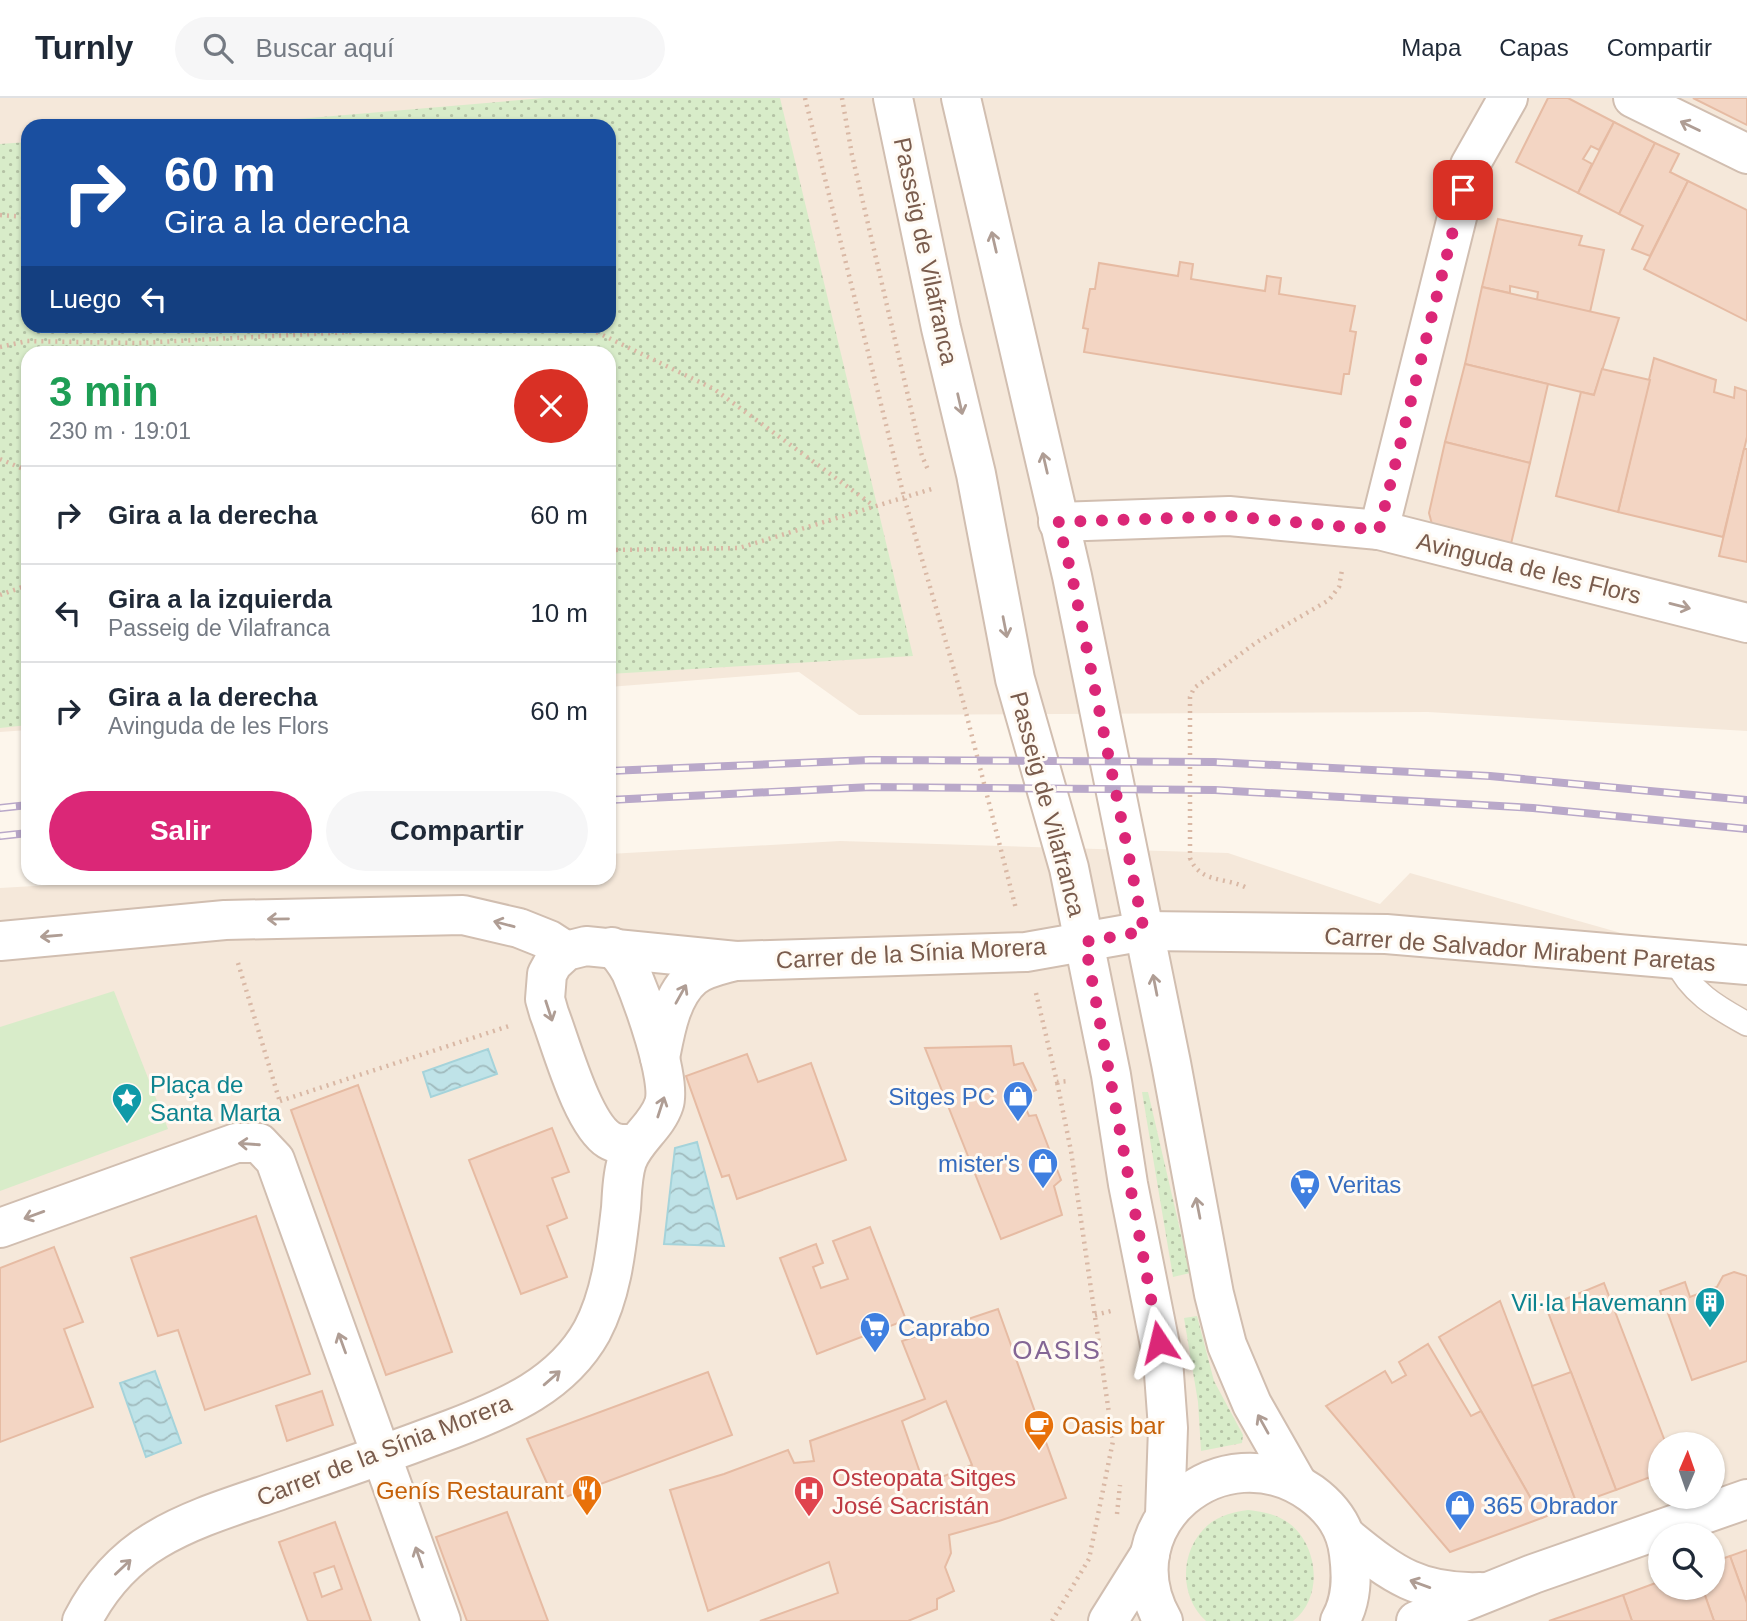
<!DOCTYPE html>
<html lang="es">
<meta charset="utf-8">
<style>
:root{--surface:#fff;--page:#f6f6f7;--text:#1f2937;--muted:#747a83;--line:#e0e1e3;--accent:#db2777}
body{margin:0;font-family:Arial,sans-serif;background:var(--page);color:var(--text);height:100vh;display:flex;flex-direction:column;font-size:26px;white-space:nowrap}
*{box-sizing:border-box;margin:0}
p{font-size:23px;color:var(--muted)}
.icon{flex:none;width:38px;height:38px;fill:none;stroke:currentColor;stroke-width:2;stroke-linecap:round;stroke-linejoin:round}
.map{position:relative;flex:1;overflow:hidden}
.details{position:absolute;left:21px;top:248px;width:595px;height:539px;display:flex;flex-direction:column;background:var(--surface);border-radius:21px;box-shadow:0 2px 5px #0004}
.details>*{flex:none}
.hud{position:absolute;left:21px;top:21px;width:595px;height:214px;border-radius:21px;box-shadow:0 2px 5px #0004;background:#1a4fa0;color:#fff;overflow:hidden}
.needle{width:46px;rotate:2deg}
.buttons{position:absolute;left:1648px;top:1334px;display:grid;gap:14px}
.buttons a{display:grid;place-items:center;width:77px;height:77px;border-radius:50%;background:var(--surface);box-shadow:0 2px 5px #0004;font-size:35px}
.pin{position:absolute;display:grid;place-items:center;width:60px;height:60px;color:#fff;margin:-30px;border-radius:14px;box-shadow:0 4px 10px #0006}
.me{position:absolute;width:77px;margin:-38px;rotate:350deg;stroke-linejoin:round;filter:drop-shadow(0 0 5px #0008)}
.turn{display:flex;align-items:center;gap:24px;height:147px;padding:0 28px;font-size:32px}
.turn .icon{width:91px;height:91px;stroke-width:2.5}
.turn b{display:block;font-size:49px;line-height:60px}
.then{display:flex;align-items:center;height:66px;padding:0 28px;background:#0003;gap:14px;font-size:26px}
.round{display:grid;place-items:center;flex:none;width:74px;height:74px;border-radius:37px;background:var(--page)}
.summary{display:flex;align-items:center;justify-content:space-between;height:119px;padding:0 28px}
h1{font-size:42px;font-weight:600;line-height:52px;color:#1e9e55}
.primary-button{display:flex;gap:14px;margin-top:auto;padding:14px 28px}
.primary-button a{flex:1;height:80px;border-radius:42px;background:var(--accent);color:#fff;font-size:28px;font-weight:600;line-height:80px;text-align:center}
.primary-button a+a{background:var(--page);color:var(--text)}
ul{padding:0;list-style:none}
li{display:flex;align-items:center;gap:21px;height:98px;padding:0 28px;border-top:2px solid var(--line)}
li div{flex:1}
li b{display:block;font-size:26px}
li em{font-style:normal}
header{display:flex;align-items:center;gap:42px;box-sizing:border-box;height:98px;padding:0 35px;background:var(--surface);border-bottom:2px solid var(--line)}
header strong{font-size:33px}
nav{display:flex;gap:38px;margin-inline-start:auto;font-size:24px}
.search{width:490px;height:63px;background:var(--page);display:flex;align-items:center;gap:18px;box-sizing:border-box;padding:0 24px;border-radius:38px;color:var(--muted);font-size:26px}
.map>svg:first-child{display:block}
.residential{fill:#f5e8da;fill-rule:evenodd}
.grass{fill:url(#grass-dots)}
.pitch{fill:#d8ecc9}
.water{fill:url(#water-waves);stroke:#a5d3da;stroke-width:2}
.building{fill:#f3d5c3;stroke:#e6bba3;stroke-width:2;fill-rule:evenodd}
.lines{fill:none;stroke-linecap:round;stroke-linejoin:round}
.service-casing{stroke:#d1beb0;stroke-width:26}
.minor-casing{stroke:#d1beb0;stroke-width:42}
.tertiary-casing{stroke:#d1beb0;stroke-width:42}
.path{stroke:#d9b8a5;stroke-width:4.5;stroke-dasharray:2 5;stroke-linecap:butt}
.service{stroke:#fff;stroke-width:23}
.minor{stroke:#fff;stroke-width:38}
.tertiary{stroke:#fff;stroke-width:38}
.rail-casing{stroke:#b9a8c9;stroke-width:8}
.rail{stroke:#fffaf3;stroke-width:5;stroke-dasharray:16;stroke-linecap:butt}
.oneway{stroke:#af9d94}
.route{stroke:#db2777;stroke-width:12;stroke-dasharray:0 21.6}
.labels{text-anchor:middle;dominant-baseline:central;stroke-width:6;stroke-linejoin:round;paint-order:stroke}
.street-label{font-size:24px;fill:#7a5c4d;stroke:#fffaf3}
.culture-label{font-size:24px;fill:#0d838f;stroke:#fffaf3;text-anchor:start}
.shop-label{font-size:24px;fill:#366cbe;stroke:#fffaf3;text-anchor:start}
.food-label{font-size:24px;fill:#c56008;stroke:#fffaf3;text-anchor:start}
.health-label{font-size:24px;fill:#be3a42;stroke:#fffaf3;text-anchor:start}
.neighbourhood-label{font-size:26px;letter-spacing:2px;fill:#846695;stroke:#fffaf3}
</style>
<header>
<strong>Turnly</strong>
<div class="search"><svg class="icon" aria-label="search" viewBox="0 0 24 24"><circle cx="10" cy="10" r="6"/><path d="M15 15l6 6"/></svg>Buscar aquí</div>
<nav><a>Mapa</a><a>Capas</a><a>Compartir</a></nav>
</header>
<div class="map">
<svg width="1747" height="1523" viewBox="0 0 1747 1523">
<defs>
<pattern id="grass-dots" width="8" height="8" patternUnits="userSpaceOnUse" patternTransform="scale(1.75)"><rect width="8" height="8" fill="#d8ecc9"/><path d="M2 2h.1M6 6h.1" fill="none" stroke="#b4c2a5" stroke-width="1.8" stroke-linecap="round"/></pattern>
<pattern id="water-waves" width="16" height="10" patternUnits="userSpaceOnUse" patternTransform="scale(1.75)"><rect width="16" height="10" fill="#bfe3e8"/><path d="M0 5q4-4 8 0t8 0" fill="none" stroke="#a0bbbe"/></pattern>
</defs>
<rect width="100%" height="100%" fill="#fdf6ec"/>
<g class="residential">
<path d="M0,0h1747v633l-319,-19 -569,3 -60,-43 -190,15v-333h-581v376l-28,2zM28,28h581v200h-581z"/>
<path d="M840,743l388,12 152,51 30,-31 218,62 119,10v676h-1747v-733l171,-10h438v-24zM1661,1346h52v52h-52zM1661,1437h52v52h-52z"/>
</g>
<g class="grass">
<path d="M544,0h236l133,558 -304,18v-320h-581v371l-28,3v-584l28,-2v184h581v-200h-393z"/>
<path d="M1142,994h6l42,181 -17,4z"/>
<path d="M1197,1218l17,65 29,54 -1,8 -41,8 -3,-49 -14,-84z"/>
<path d="M1248,1412c15,2 30,4 42,14 28,22 34,73 3,97h-87c-28,-25 -26,-72 2,-96 12,-10 26,-13 40,-15z"/>
</g>
<path class="pitch" d="M114,893l54,138 -168,62v-164z"/>
<g class="water">
<path d="M488,951l9,25 -66,23 -8,-25z"/>
<path d="M697,1044l27,104 -60,-2 11,-96z"/>
<path d="M155,1273l26,72 -35,14 -26,-74z"/>
</g>
<g class="building">
<path d="M1548,0h20l46,24 -15,28 -8,-4 -8,13 9,5 -14,29 -62,-31z"/>
<path d="M1693,0h54v27z"/>
<path d="M1614,24l41,21 -36,71 -41,-21z"/>
<path d="M1655,45l24,11 -9,18 18,9 -38,75 -18,-7 11,-23 -24,-12z"/>
<path d="M1688,83l59,29v111l-103,-52z"/>
<path d="M1498,121l84,17 -3,9 25,5 -14,62 -53,-12 1,-8 -28,-6v7l-28,-6z"/>
<path d="M1180,164l13,2 -2,15 74,12 2,-15 14,2 -2,16 76,12 -5,25 6,1 -7,42h-5l-3,20 -257,-42 4,-23 -5,-1 7,-39h5l4,-26 79,13z"/>
<path d="M1482,189l137,31 -25,77 -129,-31z"/>
<path d="M1654,260l62,22 -2,12 20,6 1,-11 12,4v46l-24,100 -105,-25z"/>
<path d="M1465,266l83,20 -18,79 -85,-21z"/>
<path d="M1602,271l48,11 -32,132 -62,-16 25,-104 13,3z"/>
<path d="M1445,344l85,21 -20,85 -77,-20 -4,-15z"/>
<path d="M1744,351h3v113l-28,-6z"/>
<path d="M1011,948l3,19 9,-2 13,27 -15,7 8,19 7,-1 25,65 -7,6 8,29 -61,24 -76,-191z"/>
<path d="M747,956l11,28 53,-19 35,97 -109,39 -8,-24 -7,2 -36,-101z"/>
<path d="M358,987l94,267 -66,23 -95,-265z"/>
<path d="M552,1030l17,44 -17,6 15,40 -20,8 20,51 -46,17 -52,-134z"/>
<path d="M256,1118l54,158 -105,36 -27,-80 -20,6 -27,-78z"/>
<path d="M870,1129l36,93 -89,34 -37,-96 36,-14 7,19 -10,4 8,21 27,-9 -15,-38z"/>
<path d="M54,1149l29,75 -19,7 29,78 -93,35v-174z"/>
<path d="M1734,1174l13,4v85l-55,19 -32,-89 25,-9 5,15 27,-10 6,-11z"/>
<path d="M1604,1185l62,161h-5v29l-45,17 -70,-183z"/>
<path d="M1500,1203l77,203 -35,14 -103,-181z"/>
<path d="M998,1211l68,189 -67,23 -50,14 2,18 -6,14 9,24 -17,8v10l-29,12h-148l78,-28 -9,-31 -121,49 -38,-121 54,-16 64,-24 6,13 20,-2 -4,-20 115,-42 -23,-58zM946,1303l26,64 -48,19 -22,-63z"/>
<path d="M1428,1246l43,72 10,-5 61,107 -92,34 -124,-146 59,-35 7,12 14,-8 -7,-13z"/>
<path d="M708,1274l24,63 -177,66 -28,-62z"/>
<path d="M1571,1274l45,118 -39,14 -45,-118z"/>
<path d="M322,1293l11,34 -46,16 -11,-35z"/>
<path d="M507,1414l41,109h-81l-31,-84z"/>
<path d="M335,1424l36,99h-63l-29,-79zM334,1468l8,23 -20,8 -8,-24z"/>
<path d="M1747,1452v53l-17,-47z"/>
<path d="M1730,1458l17,47v18h-33l-12,-34h11v-25z"/>
<path d="M1661,1483v6h41l12,34h-82l-9,-26z"/>
<path d="M1623,1497l9,26h-83z"/>
</g>
<g class="lines">
<g class="service-casing">
<path id="service" d="M1675,861c15,33 41,48 72,65"/>
</g>
<g class="minor-casing">
<g id="minor">
<path d="M1633,0l114,56"/>
<path d="M1058,424l171,-6 150,14 368,93"/>
<path d="M1379,432l91,-365 38,-67"/>
<path d="M0,843l225,-21 238,-5 56,13 30,12 17,11"/>
<path d="M660,960c5,-26 11,-63 33,-81 11,-9 28,-12 42,-16"/>
<path d="M636,1046c-9,0 -19,1 -27,-4 -27,-17 -48,-96 -60,-127l-4,-14 2,-25 6,-11 13,-12 20,-5 150,15 290,-9 119,-21 241,3 361,31"/>
<path d="M0,1130l236,-85h23l16,17 166,461"/>
<path d="M82,1523c17,-33 42,-62 74,-81 38,-23 85,-36 127,-51 57,-19 113,-39 169,-60 55,-21 110,-44 140,-98 20,-38 24,-81 29,-123 1,-14 1,-32 6,-47 8,-22 30,-35 37,-57 8,-25 -22,-106 -33,-132 -5,-9 -11,-18 -19,-25"/>
</g>
</g>
<g class="tertiary-casing">
<g id="tertiary">
<path d="M893,0l48,230 35,146 39,205 54,189 42,207 17,109 35,176 5,68 -3,87"/>
<path d="M961,0l111,478 99,487 43,231 13,51 25,59 45,79"/>
<path d="M1348,1440c45,37 72,56 132,54"/>
<path d="M1108,1523l42,-67"/>
<path d="M1163,1523c-55,-96 59,-191 148,-128 22,16 35,35 38,61 3,23 3,46 -9,67"/>
<path d="M1416,1523l117,-47 214,-75"/>
</g>
</g>
<g class="path">
<path d="M805,0l99,399 59,204 53,208"/>
<path d="M842,0l10,57 70,301 7,16"/>
<path d="M0,117l28,2"/>
<path d="M584,228l130,63 160,117"/>
<path d="M0,249l27,-6 111,2 213,-11 33,-6"/>
<path d="M0,361l28,12"/>
<path d="M609,452l130,-2 196,-60"/>
<path d="M0,497l28,-10"/>
<path d="M1245,789c-21,-10 -45,-4 -55,-29v-161l4,-9 63,-46 72,-42 10,-13 3,-17"/>
<path d="M238,865l42,139"/>
<path d="M1036,895l21,89 11,-1"/>
<path d="M280,1003l229,-75"/>
<path d="M1095,1217l16,-4"/>
<path d="M1117,1416l3,-29"/>
<path d="M1052,1523l37,-62 24,-118 -42,-290 -14,-69"/>
</g>
<use href="#service" class="service"/>
<use href="#minor" class="minor"/>
<use href="#tertiary" class="tertiary"/>
<g class="rail-casing">
<g id="rail">
<path d="M609,673l261,-11 344,2 276,14 257,24"/>
<path d="M609,702l262,-13 344,3 318,18 214,21"/>
<path d="M0,710l28,-3"/>
<path d="M0,738l28,-3"/>
</g>
</g>
<use href="#rail" class="rail"/>
</g>
<defs><path id="oneway-shaft" d="M-6 0H5M1.5-3L5.5 0L1.5 3" fill="none" stroke-width="1.6" stroke-linecap="round" stroke-linejoin="round" transform="scale(1.75)"/></defs>
<g class="oneway">
<use href="#oneway-shaft" transform="translate(1690 28) rotate(-154)"/>
<use href="#oneway-shaft" transform="translate(994 144) rotate(-103)"/>
<use href="#oneway-shaft" transform="translate(960 306) rotate(77)"/>
<use href="#oneway-shaft" transform="translate(1045 365) rotate(-103)"/>
<use href="#oneway-shaft" transform="translate(1680 508) rotate(14)"/>
<use href="#oneway-shaft" transform="translate(1005 529) rotate(79)"/>
<use href="#oneway-shaft" transform="translate(278 821) rotate(179)"/>
<use href="#oneway-shaft" transform="translate(504 826) rotate(-165)"/>
<use href="#oneway-shaft" transform="translate(51 838) rotate(175)"/>
<use href="#oneway-shaft" transform="translate(1155 887) rotate(-101)"/>
<use href="#oneway-shaft" transform="translate(681 896) rotate(-61)"/>
<use href="#oneway-shaft" transform="translate(549 913) rotate(72)"/>
<use href="#oneway-shaft" transform="translate(661 1009) rotate(-72)"/>
<use href="#oneway-shaft" transform="translate(249 1046) rotate(-176)"/>
<use href="#oneway-shaft" transform="translate(1198 1110) rotate(-101)"/>
<use href="#oneway-shaft" transform="translate(34 1117) rotate(160)"/>
<use href="#oneway-shaft" transform="translate(342 1245) rotate(-110)"/>
<use href="#oneway-shaft" transform="translate(552 1280) rotate(-41)"/>
<use href="#oneway-shaft" transform="translate(1263 1326) rotate(-119)"/>
<use href="#oneway-shaft" transform="translate(419 1459) rotate(-109)"/>
<use href="#oneway-shaft" transform="translate(123 1469) rotate(-43)"/>
<use href="#oneway-shaft" transform="translate(1420 1486) rotate(-160)"/>
</g>
<g class="lines">
<path class="route" d="M1159,1244l-74,-400 59,-11 -72,-355 -14,-54 171,-6 150,14 84,-340"/>
</g>
<defs>
<g id="shop-pin" transform="scale(1.575)"><path d="M0 17L-7.5 6A9.5 9.5 0 1 1 7.5 6Z" fill="#3f7fe0" stroke="#fffaf3"/><path d="M-5-2.5h2.3a2.7 3.5 0 0 1 5.4 0H5L5.5 6h-11ZM-1.5-2.5h3a1.5 2.3 0 0 0-3 0Z" fill="#fff"/></g>
<g id="sight-pin" transform="scale(1.575)"><path d="M0 17L-7.5 6A9.5 9.5 0 1 1 7.5 6Z" fill="#0f9aa8" stroke="#fffaf3"/><path d="M0-6L1.8-2.2L6-1.7L2.9 1.2L3.7 5.4L0 3.3L-3.7 5.4L-2.9 1.2L-6-1.7L-1.8-2.2Z" fill="#fff"/></g>
<g id="supermarket-pin" transform="scale(1.575)"><path d="M0 17L-7.5 6A9.5 9.5 0 1 1 7.5 6Z" fill="#3f7fe0" stroke="#fffaf3"/><path d="M-6-5.5h2.5l.6 2H6L4.5 2H-2.5L-4.4-4H-6ZM-1.5 3.2a1.3 1.3 0 1 0 .1 0ZM3 3.2a1.3 1.3 0 1 0 .1 0Z" fill="#fff"/></g>
<g id="building-pin" transform="scale(1.575)"><path d="M0 17L-7.5 6A9.5 9.5 0 1 1 7.5 6Z" fill="#0f9aa8" stroke="#fffaf3"/><path d="M-4-6H4V6H1V3H-1V6H-4ZM-2.5-4.3h1.7v1.8h-1.7ZM.8-4.3h1.7v1.8H.8ZM-2.5-1h1.7V.8h-1.7ZM.8-1h1.7V.8H.8Z" fill="#fff"/></g>
<g id="cafe-pin" transform="scale(1.575)"><path d="M0 17L-7.5 6A9.5 9.5 0 1 1 7.5 6Z" fill="#e8710a" stroke="#fffaf3"/><path d="M-5.5-4.5H6V0H3Q3 3.5 0 3.5H-2.5Q-5.5 3.5-5.5 0ZM3-3.2v2h1.7v-2ZM-6 4.5H4V6H-6Z" fill="#fff"/></g>
<g id="restaurant-pin" transform="scale(1.575)"><path d="M0 17L-7.5 6A9.5 9.5 0 1 1 7.5 6Z" fill="#e8710a" stroke="#fffaf3"/><path d="M-5-6h1v4h1v-4h1v4h1v-4h1v5L-1.5 .5V6h-2V.5L-5-1ZM5-6V6H3V1.5H1.5Q1.5-4 5-6Z" fill="#fff"/></g>
<g id="hospital-pin" transform="scale(1.575)"><path d="M0 17L-7.5 6A9.5 9.5 0 1 1 7.5 6Z" fill="#e0444e" stroke="#fffaf3"/><path d="M-5-5h3v3.5h4V-5h3V5h-3V1.5h-4V5h-3Z" fill="#fff"/></g>
</defs>
<g fill-rule="evenodd">
<use href="#shop-pin" x="1018" y="998"/>
<use href="#sight-pin" x="127" y="1000"/>
<use href="#shop-pin" x="1043" y="1065"/>
<use href="#supermarket-pin" x="1305" y="1086"/>
<use href="#building-pin" x="1710" y="1204"/>
<use href="#supermarket-pin" x="875" y="1229"/>
<use href="#cafe-pin" x="1039" y="1327"/>
<use href="#restaurant-pin" x="587" y="1392"/>
<use href="#hospital-pin" x="809" y="1393"/>
<use href="#shop-pin" x="1460" y="1407"/>
</g>
<g class="labels">
<g class="street-label">
<text transform="translate(926 153) rotate(78)">Passeig de Vilafranca</text>
<text transform="translate(1529 470) rotate(14)">Avinguda de les Flors</text>
<text transform="translate(1048 706) rotate(75)">Passeig de Vilafranca</text>
<text transform="translate(1520 851) rotate(4)">Carrer de Salvador Mirabent Paretas</text>
<text transform="translate(911 855) rotate(-3)">Carrer de la Sínia Morera</text>
<text transform="translate(384 1352) rotate(-21)">Carrer de la Sínia Morera</text>
</g>
<g class="culture-label">
<text x="150" y="986">Plaça de<tspan x="150" dy="28">Santa Marta</tspan></text>
<text x="1687" y="1204" text-anchor="end">Vil·la Havemann</text>
</g>
<g class="shop-label">
<text x="995" y="998" text-anchor="end">Sitges PC</text>
<text x="1020" y="1065" text-anchor="end">mister's</text>
<text x="1328" y="1086">Veritas</text>
<text x="898" y="1229">Caprabo</text>
<text x="1483" y="1407">365 Obrador</text>
</g>
<g class="food-label">
<text x="1062" y="1327">Oasis bar</text>
<text x="564" y="1392" text-anchor="end">Genís Restaurant</text>
</g>
<g class="health-label">
<text x="832" y="1379">Osteopata Sitges<tspan x="832" dy="28">José Sacristán</tspan></text>
</g>
<g class="neighbourhood-label">
<text x="1057" y="1252">OASIS</text>
</g>
</g>
</svg>
<div class="buttons">
<a><svg class="needle" viewBox="-14 -14 28 28"><path d="M0-13l5 13h-10z" fill="#e53935"/><path d="M0 13l5-13h-10z" fill="#747a83"/></svg></a>
<a><svg class="icon" aria-label="search" viewBox="0 0 24 24"><circle cx="10" cy="10" r="6"/><path d="M15 15l6 6"/></svg></a>
</div>
<div class="pin" style="left:1463px;top:92px;background:#d93025"><svg class="icon" aria-label="arrive" viewBox="0 0 24 24"><path d="M6 21V4h12l-3 4 3 4H6"/></svg></div>
<svg class="me" style="left:1159px;top:1244px" viewBox="-20 -20 40 40"><path d="M0-17L14 15 0 8-14 15z" fill="#db2777" stroke="#fff" stroke-width="4"/></svg>
<div class="hud">
<div class="turn"><svg class="icon" aria-label="right" viewBox="0 0 24 24"><path d="M7 20v-9h11M14 6l5 5-5 5"/></svg><div><b>60 m</b>Gira a la derecha</div></div>
<div class="then">Luego<svg class="icon" aria-label="left" viewBox="0 0 24 24"><path d="M17 20v-9H6M10 6l-5 5 5 5"/></svg></div>
</div>
<section class="details">
<div class="summary"><div><h1>3 min</h1><p>230 m · 19:01</p></div><a class="round" style="background:#d93025;color:#fff"><svg class="icon" aria-label="close" viewBox="0 0 24 24"><path d="M6 6l12 12M18 6L6 18"/></svg></a></div>
<ul>
<li><svg class="icon" aria-label="right" viewBox="0 0 24 24"><path d="M7 20v-9h11M14 6l5 5-5 5"/></svg><div><b>Gira a la derecha</b></div><em>60 m</em></li>
<li><svg class="icon" aria-label="left" viewBox="0 0 24 24"><path d="M17 20v-9H6M10 6l-5 5 5 5"/></svg><div><b>Gira a la izquierda</b><p>Passeig de Vilafranca</p></div><em>10 m</em></li>
<li><svg class="icon" aria-label="right" viewBox="0 0 24 24"><path d="M7 20v-9h11M14 6l5 5-5 5"/></svg><div><b>Gira a la derecha</b><p>Avinguda de les Flors</p></div><em>60 m</em></li>
</ul>
<div class="primary-button"><a>Salir</a><a>Compartir</a></div>
</section>
</div>
